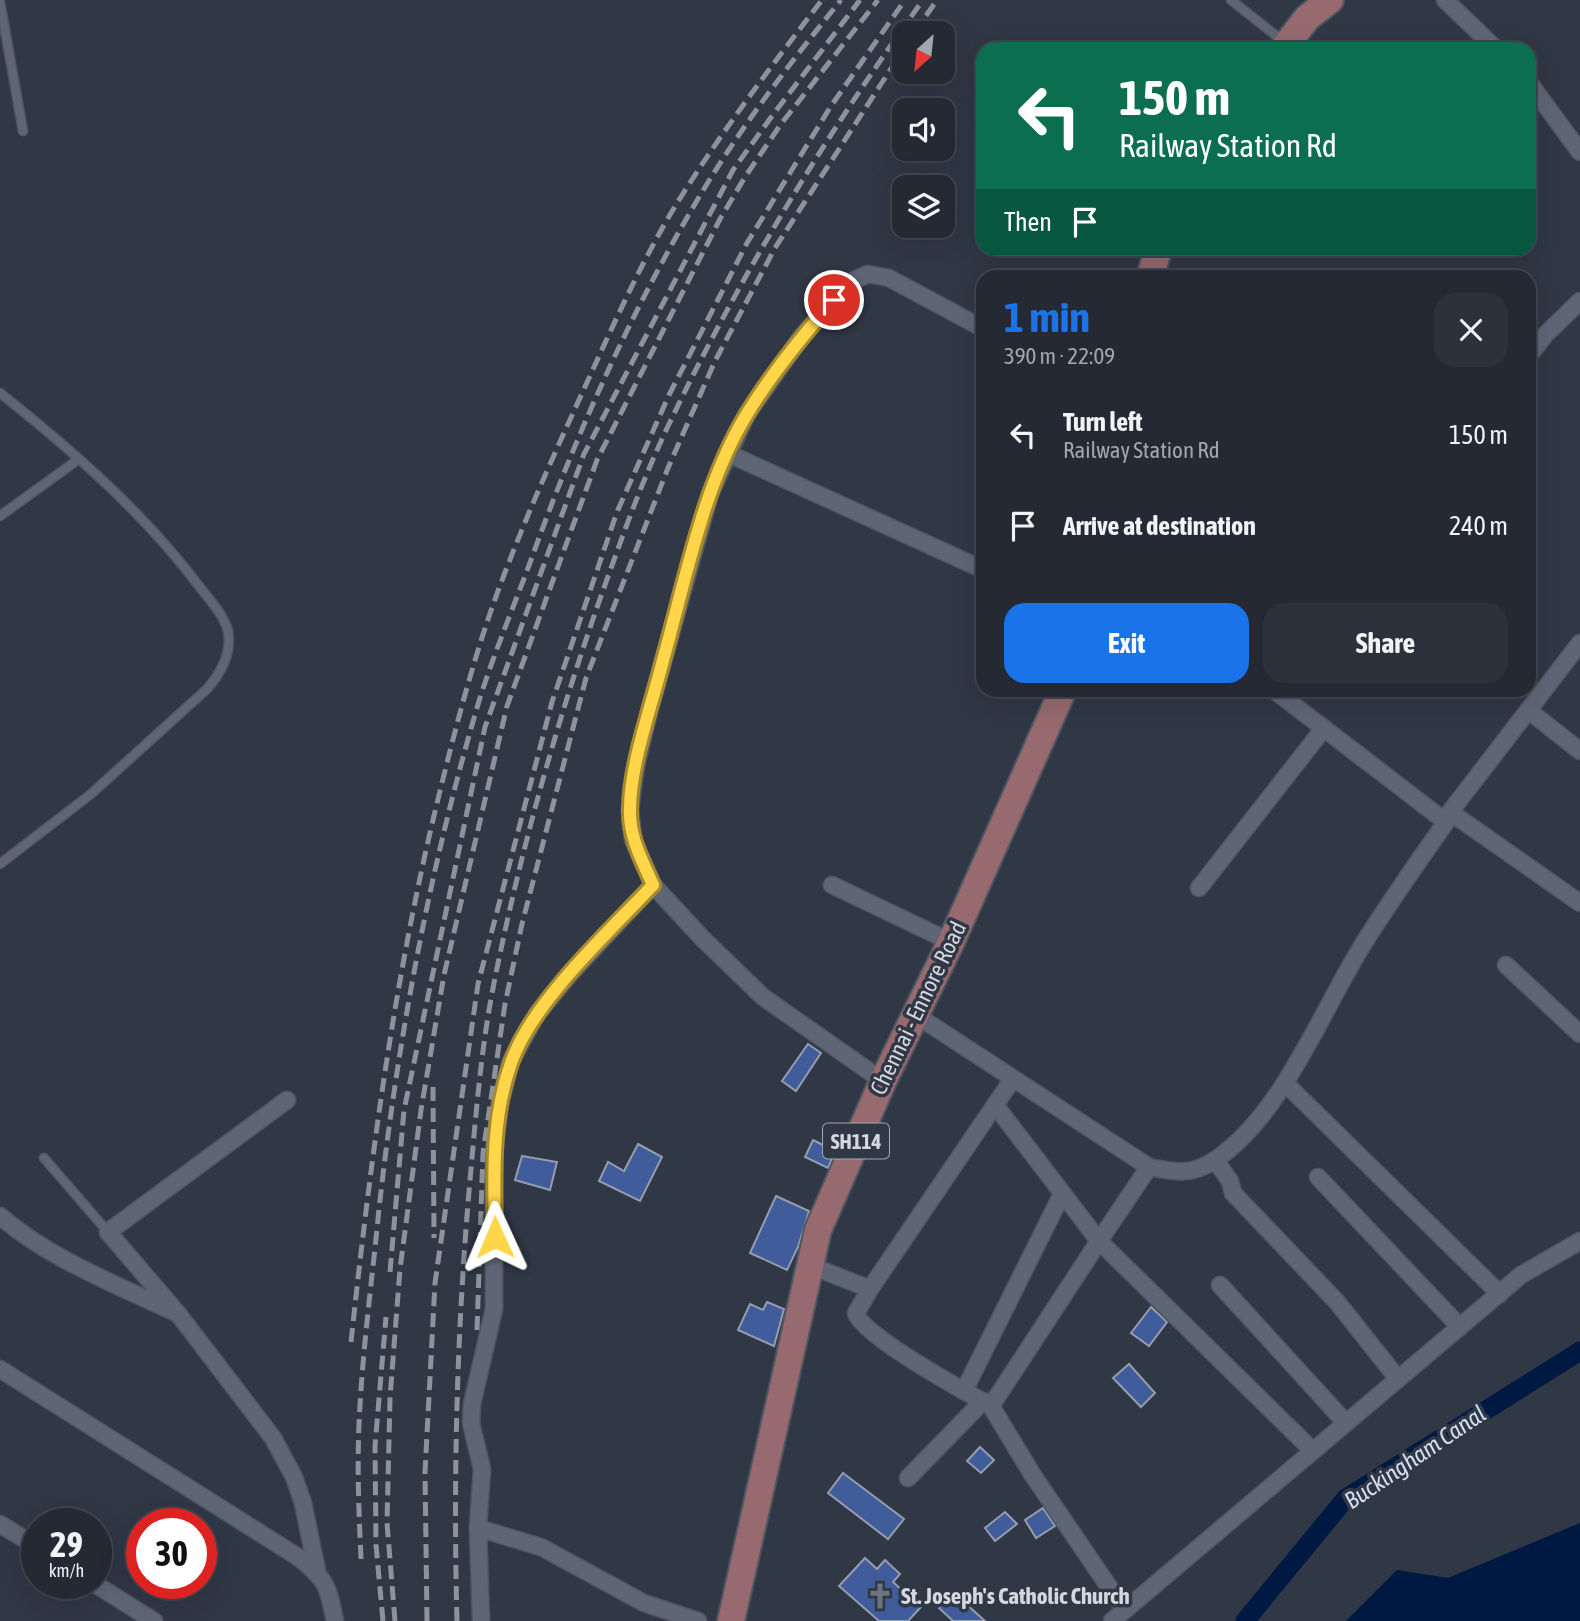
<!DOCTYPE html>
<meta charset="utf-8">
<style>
:root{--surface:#242934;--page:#2c313c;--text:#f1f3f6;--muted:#a3a6ac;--line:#41454f;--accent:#1a73e8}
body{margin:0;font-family:"Asap Condensed",sans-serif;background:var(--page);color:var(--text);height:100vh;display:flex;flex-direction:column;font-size:26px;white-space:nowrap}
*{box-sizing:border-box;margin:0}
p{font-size:23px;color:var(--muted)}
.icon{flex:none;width:38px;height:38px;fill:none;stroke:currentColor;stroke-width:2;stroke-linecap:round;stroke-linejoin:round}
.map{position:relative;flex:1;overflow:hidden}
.sheet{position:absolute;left:976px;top:270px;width:560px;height:427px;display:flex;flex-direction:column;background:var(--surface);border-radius:21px;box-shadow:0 7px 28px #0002,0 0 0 2px var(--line)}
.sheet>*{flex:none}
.guide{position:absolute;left:976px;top:42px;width:560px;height:214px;border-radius:21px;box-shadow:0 7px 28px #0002,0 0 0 2px var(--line);background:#0b6e4f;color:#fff;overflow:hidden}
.needle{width:46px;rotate:207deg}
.buttons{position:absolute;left:892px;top:21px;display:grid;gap:14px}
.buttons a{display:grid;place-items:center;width:63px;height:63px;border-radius:14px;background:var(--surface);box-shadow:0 7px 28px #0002,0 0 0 2px var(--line);font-size:35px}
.speed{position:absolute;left:21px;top:1508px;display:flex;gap:14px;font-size:35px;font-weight:700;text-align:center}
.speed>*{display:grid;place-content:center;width:91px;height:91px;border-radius:50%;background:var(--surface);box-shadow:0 7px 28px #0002,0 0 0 2px var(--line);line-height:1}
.speed small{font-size:18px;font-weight:400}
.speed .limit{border:10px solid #d22;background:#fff;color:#111}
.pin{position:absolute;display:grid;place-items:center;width:60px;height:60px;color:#fff;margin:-30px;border:4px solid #fff;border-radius:50%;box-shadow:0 2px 7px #0007}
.me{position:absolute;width:77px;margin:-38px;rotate:359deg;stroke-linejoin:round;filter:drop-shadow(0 0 5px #0008)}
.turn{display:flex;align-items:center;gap:24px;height:147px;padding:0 28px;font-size:32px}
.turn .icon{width:91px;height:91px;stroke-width:2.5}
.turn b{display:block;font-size:49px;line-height:60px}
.then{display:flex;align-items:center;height:66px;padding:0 28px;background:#0003;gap:14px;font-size:26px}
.round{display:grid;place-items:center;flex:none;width:74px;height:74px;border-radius:21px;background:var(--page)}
.overview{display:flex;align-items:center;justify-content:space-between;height:119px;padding:0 28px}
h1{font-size:42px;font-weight:700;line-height:52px;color:var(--accent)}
.action{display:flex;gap:14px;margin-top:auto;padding:14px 28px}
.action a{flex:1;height:80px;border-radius:21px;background:var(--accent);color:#fff;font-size:28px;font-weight:700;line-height:80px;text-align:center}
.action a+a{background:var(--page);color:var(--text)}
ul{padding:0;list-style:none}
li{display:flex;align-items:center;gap:21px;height:91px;padding:0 28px}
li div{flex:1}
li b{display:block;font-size:26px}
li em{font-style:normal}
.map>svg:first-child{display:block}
.water{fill:#001942}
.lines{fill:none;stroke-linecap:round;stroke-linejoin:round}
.canal{stroke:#001942;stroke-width:19}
.building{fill:#405c9b;stroke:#949cae;stroke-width:2}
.service-casing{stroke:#505661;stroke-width:11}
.minor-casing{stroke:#505661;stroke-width:19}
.primary-casing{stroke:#505661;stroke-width:30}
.service{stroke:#5e6676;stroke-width:8}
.minor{stroke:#5e6676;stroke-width:16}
.primary{stroke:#966a6f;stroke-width:26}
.rail{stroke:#8d929d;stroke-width:5;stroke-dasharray:14 7;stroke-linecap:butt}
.route-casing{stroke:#a68a30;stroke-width:18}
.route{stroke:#ffd54a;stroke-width:12}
.labels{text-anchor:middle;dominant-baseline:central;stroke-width:7;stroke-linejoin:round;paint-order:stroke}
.shield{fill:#303745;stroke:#a2a7b2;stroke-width:2}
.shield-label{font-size:21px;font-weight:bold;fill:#d3d7e0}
.street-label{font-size:23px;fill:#d3d7e0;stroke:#303745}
.poi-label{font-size:23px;font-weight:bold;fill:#d3d7e0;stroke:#303745;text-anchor:start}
.water-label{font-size:24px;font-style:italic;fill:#d2deef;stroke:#303745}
</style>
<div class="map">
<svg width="1580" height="1621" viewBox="0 0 1580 1621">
<rect width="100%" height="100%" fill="#303745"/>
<path class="water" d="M1580,1523v98h-234l51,-51 51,8z"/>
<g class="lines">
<path class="canal" d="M1245,1621l101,-123 234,-147"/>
</g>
<g class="building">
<path d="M808,1044l13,9 -25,38 -14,-10z"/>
<path d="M813,1140l22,11 -7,17 -23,-11z"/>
<path d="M638,1144l24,13 -22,44 -41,-20 9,-19 16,9z"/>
<path d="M522,1156l35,6 -7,28 -35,-10z"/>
<path d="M776,1196l33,15 -11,36 -11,23 -37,-17z"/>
<path d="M767,1302l17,7 -10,37 -36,-16 12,-26 13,6z"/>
<path d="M1151,1307l16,15 -18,24 -18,-13z"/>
<path d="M1129,1364l26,29 -14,14 -28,-29z"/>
<path d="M980,1447l14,13 -13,13 -14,-12z"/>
<path d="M843,1473l61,46 -16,20 -60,-46z"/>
<path d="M1043,1508l12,18 -19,12 -11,-18z"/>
<path d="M1005,1512l12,12 -22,17 -10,-13z"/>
<path d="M865,1558l12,11 8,-9 15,14 -7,8 28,25 -13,14h-29l-40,-35z"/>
<path d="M953,1592l32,29h-32l-14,-13z"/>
</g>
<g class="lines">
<g class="service-casing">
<g id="service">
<path d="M1231,0l53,42"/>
<path d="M0,2l23,129"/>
<path d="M0,393c73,58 143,119 199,193 10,13 25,29 29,45 4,23 -7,42 -21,58l-116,105 -91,70"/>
<path d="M0,516l79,-57"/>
<path d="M44,1158l64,74"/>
</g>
</g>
<g class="minor-casing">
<g id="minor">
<path d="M1445,0l51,49"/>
<path d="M1530,84l50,68"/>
<path d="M1530,354l15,-19 35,-34"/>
<path d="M727,453l257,117"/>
<path d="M1274,690l172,132"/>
<path d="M1528,710l52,41"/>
<path d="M1450,812l130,91"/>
<path d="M832,885l119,57"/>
<path d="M1199,888l125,-160"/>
<path d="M1506,965l74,69"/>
<path d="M916,1015l233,152c25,5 43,9 66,-7 67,-45 105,-146 147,-214 26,-42 55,-83 84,-124l4,-10 130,-169"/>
<path d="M883,1081l-120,-84 -61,-59 -49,-53 -20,-45 -3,-31 6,-43 14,-58 60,-214 37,-80 55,-78 48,-54 18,-8 21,4 95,51"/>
<path d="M1285,1083l215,211"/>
<path d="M287,1100l-179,132 71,83 94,123 21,39 9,26 14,68"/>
<path d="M995,1105l104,136 -108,165 41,68 92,135"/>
<path d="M1215,1160l15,21 3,12 104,109 61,77"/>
<path d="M1149,1167l-50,74 214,210"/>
<path d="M1318,1177l142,150"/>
<path d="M0,1216c50,43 115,68 174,96"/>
<path d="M809,1265l61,24 142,-209"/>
<path d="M1220,1285l126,138"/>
<path d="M870,1289l-14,24c3,21 113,81 135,93"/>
<path d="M0,1369l298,188c29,23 30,29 37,64"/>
<path d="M964,1391l98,-197"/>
<path d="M908,1478l75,-77"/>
<path d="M0,1524l37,23"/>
<path d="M478,1528l63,19 103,56 54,18"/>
<path d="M95,1584l59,37"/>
<path d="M481,1621l-3,-93 4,-59 -11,-46 1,-19 22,-95v-159l6,-47 11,-42 26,-47 34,-41 82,-88"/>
<path d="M1112,1621l409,-346 59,-34"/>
</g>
</g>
<g class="primary-casing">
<g id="primary">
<path d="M1283,49l24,-31 23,-18"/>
<path d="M1150,276l9,-28"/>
<path d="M731,1621l87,-391 65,-149 68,-139 112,-252"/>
</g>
</g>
<use href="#service" class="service"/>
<use href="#minor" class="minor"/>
<use href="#primary" class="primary"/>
<g class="rail">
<path d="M914,33l23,-33"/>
<path d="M433,1087l1,151"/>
<path d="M390,1272l14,-162 81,-383 99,-273 149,-284 39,-54 88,-116"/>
<path d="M477,1330l6,-177 22,-149 17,-80 64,-246 82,-210 47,-107 60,-113 130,-201"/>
<path d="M351,1342c20,-186 44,-370 89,-551 18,-73 37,-146 64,-216 24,-63 52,-125 80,-186 27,-59 54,-120 87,-176 45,-74 98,-144 151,-213"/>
<path d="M361,1559c-2,-45 -4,-89 -2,-134 3,-72 13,-144 20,-216 19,-171 51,-343 100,-508 15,-48 35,-95 52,-141 44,-123 98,-244 164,-356 42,-72 94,-140 146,-204"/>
<path d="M383,1621l-7,-76 -1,-99 11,-129"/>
<path d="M395,1621l-8,-98 3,-125 10,-129 21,-159 23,-135 63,-269 90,-246 123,-241 25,-42 36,-53 97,-124"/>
<path d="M427,1621l-2,-149 10,-189 43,-299 74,-282 65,-190 52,-117 78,-152 84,-137 74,-106"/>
<path d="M457,1621c-4,-147 0,-294 13,-441 6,-66 11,-132 24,-197 26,-130 62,-259 106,-384 21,-59 42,-119 70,-177 71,-148 157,-289 253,-422"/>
</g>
</g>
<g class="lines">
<g class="route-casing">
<path id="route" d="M495,1237c-1,-59 -4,-118 16,-174 21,-61 98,-131 142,-178 -11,-25 -24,-48 -23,-76 0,-44 21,-101 32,-145 23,-81 41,-179 85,-250 25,-41 56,-79 87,-114"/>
</g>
<use href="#route" class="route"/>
</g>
<defs>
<g id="church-bare" transform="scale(2.1)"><path d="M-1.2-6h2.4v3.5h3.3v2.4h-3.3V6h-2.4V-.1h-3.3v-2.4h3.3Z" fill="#6b7280" stroke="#303745" stroke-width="2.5" paint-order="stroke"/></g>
</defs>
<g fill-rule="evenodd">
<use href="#church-bare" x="880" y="1596"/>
</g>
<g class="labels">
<rect class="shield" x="823" y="1123.5" width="66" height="35" rx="5"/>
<g class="shield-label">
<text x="856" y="1141">SH114</text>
</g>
<g class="street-label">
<text transform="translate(918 1008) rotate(-64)">Chennai - Ennore Road</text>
</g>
<g class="poi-label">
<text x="901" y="1596">St. Joseph's Catholic Church</text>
</g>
<g class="water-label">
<text transform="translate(1415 1457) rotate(-34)">Buckingham Canal</text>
</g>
</g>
</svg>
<div class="buttons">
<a><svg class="needle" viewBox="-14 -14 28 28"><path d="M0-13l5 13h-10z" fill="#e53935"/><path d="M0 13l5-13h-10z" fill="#a3a6ac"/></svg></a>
<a><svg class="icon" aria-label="sound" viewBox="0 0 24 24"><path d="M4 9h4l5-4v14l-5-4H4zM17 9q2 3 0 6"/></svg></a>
<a><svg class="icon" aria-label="layers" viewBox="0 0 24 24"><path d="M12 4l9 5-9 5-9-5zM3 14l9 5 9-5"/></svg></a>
</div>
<div class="speed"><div>29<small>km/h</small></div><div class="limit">30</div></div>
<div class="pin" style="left:834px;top:300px;background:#d93025"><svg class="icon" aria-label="arrive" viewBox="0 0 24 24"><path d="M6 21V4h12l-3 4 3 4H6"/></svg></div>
<svg class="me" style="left:495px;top:1237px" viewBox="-20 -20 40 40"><path d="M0-17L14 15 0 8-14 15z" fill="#ffd54a" stroke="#fff" stroke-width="4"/></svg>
<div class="guide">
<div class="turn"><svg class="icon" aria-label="left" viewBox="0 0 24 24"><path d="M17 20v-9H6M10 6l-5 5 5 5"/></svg><div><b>150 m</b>Railway Station Rd</div></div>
<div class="then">Then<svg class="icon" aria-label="arrive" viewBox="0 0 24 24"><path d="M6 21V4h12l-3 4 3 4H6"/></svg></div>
</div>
<section class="sheet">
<div class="overview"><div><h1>1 min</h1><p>390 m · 22:09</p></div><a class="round"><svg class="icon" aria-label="close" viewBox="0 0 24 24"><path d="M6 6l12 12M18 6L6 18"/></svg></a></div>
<ul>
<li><svg class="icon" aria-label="left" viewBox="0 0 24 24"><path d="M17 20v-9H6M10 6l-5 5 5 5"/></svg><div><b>Turn left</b><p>Railway Station Rd</p></div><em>150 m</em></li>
<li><svg class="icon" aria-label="arrive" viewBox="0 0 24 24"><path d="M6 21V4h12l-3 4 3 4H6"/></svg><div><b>Arrive at destination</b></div><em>240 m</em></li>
</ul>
<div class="action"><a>Exit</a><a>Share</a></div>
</section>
</div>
